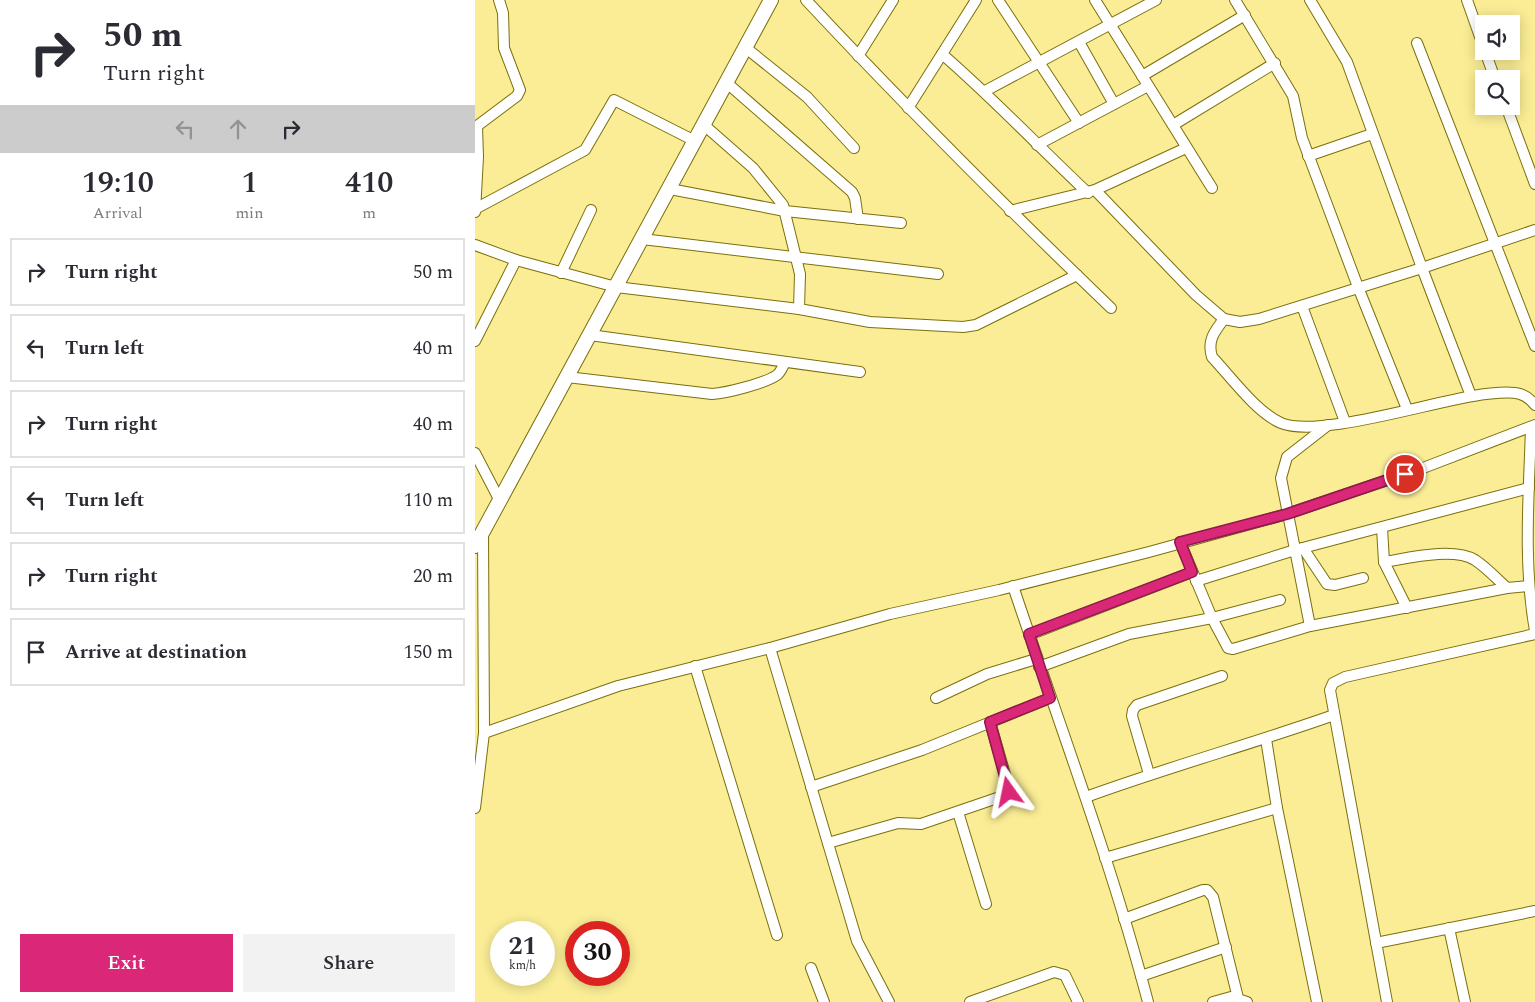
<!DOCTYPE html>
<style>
:root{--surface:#fff;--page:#f2f2f3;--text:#2b2b33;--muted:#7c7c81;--line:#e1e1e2;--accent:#db2777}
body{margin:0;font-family:Spectral,serif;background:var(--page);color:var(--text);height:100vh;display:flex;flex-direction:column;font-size:19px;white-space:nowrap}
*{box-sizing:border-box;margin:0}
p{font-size:16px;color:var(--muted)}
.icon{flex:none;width:28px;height:28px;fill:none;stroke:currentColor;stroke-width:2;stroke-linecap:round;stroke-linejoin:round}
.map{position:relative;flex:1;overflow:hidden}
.side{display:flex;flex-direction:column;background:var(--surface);width:475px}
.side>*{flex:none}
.hud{background:#fff;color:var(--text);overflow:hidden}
.buttons{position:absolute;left:1000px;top:15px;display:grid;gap:10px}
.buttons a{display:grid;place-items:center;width:45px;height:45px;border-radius:0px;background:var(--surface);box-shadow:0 2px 12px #0003;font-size:25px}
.speed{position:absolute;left:15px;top:921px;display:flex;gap:10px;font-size:25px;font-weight:700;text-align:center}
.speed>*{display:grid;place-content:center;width:65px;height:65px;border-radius:50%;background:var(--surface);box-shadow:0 2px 12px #0003;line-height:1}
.speed small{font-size:12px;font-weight:400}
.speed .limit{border:8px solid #d22;background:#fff;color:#111}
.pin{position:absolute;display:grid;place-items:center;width:42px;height:42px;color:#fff;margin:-21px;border:2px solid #fff;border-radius:50%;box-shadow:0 1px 5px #0007}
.me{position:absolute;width:55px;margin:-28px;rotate:348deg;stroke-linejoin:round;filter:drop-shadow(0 0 4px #0008)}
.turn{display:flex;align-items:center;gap:18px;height:105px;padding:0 20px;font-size:22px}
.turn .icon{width:65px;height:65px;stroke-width:2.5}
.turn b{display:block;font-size:35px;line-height:42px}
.lanes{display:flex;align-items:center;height:48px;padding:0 20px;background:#0003;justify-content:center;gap:25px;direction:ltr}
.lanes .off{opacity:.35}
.eta{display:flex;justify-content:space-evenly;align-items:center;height:85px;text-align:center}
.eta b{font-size:30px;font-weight:600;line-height:35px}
.primary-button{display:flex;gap:10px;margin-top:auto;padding:10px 20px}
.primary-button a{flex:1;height:58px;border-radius:0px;background:var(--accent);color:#fff;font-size:20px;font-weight:600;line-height:58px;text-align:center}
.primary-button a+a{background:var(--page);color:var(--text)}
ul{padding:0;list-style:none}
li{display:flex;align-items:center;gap:15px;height:68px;margin:0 10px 8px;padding:0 10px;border:2px solid var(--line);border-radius:0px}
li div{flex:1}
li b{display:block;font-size:19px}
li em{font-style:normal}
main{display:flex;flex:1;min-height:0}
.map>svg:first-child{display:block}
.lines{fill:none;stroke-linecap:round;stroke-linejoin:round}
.minor-casing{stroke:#7c6f0b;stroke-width:12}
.major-casing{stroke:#7c6f0b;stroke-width:16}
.minor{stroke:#fff;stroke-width:10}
.major{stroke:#fff;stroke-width:14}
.route-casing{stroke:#8e194d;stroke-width:12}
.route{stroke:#db2777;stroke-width:9}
</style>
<main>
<section class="side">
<div class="hud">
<div class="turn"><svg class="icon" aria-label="right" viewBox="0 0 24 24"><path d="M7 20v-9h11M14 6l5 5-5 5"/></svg><div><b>50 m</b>Turn right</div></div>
<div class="lanes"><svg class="icon off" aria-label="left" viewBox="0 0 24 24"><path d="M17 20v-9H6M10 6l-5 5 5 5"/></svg><svg class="icon off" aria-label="ahead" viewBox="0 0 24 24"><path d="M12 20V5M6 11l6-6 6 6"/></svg><svg class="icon" aria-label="right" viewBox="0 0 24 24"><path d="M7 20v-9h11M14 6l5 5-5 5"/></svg></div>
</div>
<div class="eta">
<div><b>19:10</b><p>Arrival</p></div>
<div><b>1</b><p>min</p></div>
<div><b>410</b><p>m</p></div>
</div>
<ul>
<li><svg class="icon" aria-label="right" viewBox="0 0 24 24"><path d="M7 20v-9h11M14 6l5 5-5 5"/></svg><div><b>Turn right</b></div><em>50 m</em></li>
<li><svg class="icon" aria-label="left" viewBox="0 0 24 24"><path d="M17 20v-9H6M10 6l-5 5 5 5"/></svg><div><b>Turn left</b></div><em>40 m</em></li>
<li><svg class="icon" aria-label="right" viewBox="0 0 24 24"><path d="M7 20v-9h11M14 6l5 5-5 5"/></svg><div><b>Turn right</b></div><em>40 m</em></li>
<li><svg class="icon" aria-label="left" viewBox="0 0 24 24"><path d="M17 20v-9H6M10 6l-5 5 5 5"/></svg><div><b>Turn left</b></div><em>110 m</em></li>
<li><svg class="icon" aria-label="right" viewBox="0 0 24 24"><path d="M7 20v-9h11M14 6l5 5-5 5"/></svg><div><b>Turn right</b></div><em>20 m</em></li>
<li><svg class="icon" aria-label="arrive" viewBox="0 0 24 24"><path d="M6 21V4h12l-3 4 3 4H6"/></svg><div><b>Arrive at destination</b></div><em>150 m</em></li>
</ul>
<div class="primary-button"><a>Exit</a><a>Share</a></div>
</section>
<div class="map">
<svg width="1060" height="1002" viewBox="0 0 1060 1002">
<rect width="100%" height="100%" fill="#faed95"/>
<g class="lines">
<g class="minor-casing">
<g id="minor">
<path d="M331,0c99,106 201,208 305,308"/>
<path d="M523,0l81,123"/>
<path d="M620,0l117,188"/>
<path d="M760,0l58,96 9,42 56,149 49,122"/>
<path d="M835,0l37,62 75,206 113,-38"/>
<path d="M992,0l17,48"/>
<path d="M604,42l35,62"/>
<path d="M942,43l118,303"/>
<path d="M271,48l61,49 47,51"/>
<path d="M1010,51l10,28"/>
<path d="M467,54c51,44 97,93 146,139"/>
<path d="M383,56l35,-56"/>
<path d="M667,76l103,-61"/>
<path d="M252,83l125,109 3,6 3,21"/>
<path d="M510,91l171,-91"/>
<path d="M1031,106l29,78"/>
<path d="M433,108l68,-108"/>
<path d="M229,125l49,43 30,37 17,69 -1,35"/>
<path d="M698,125l102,-62"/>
<path d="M2,126l40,-30 3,-6 -16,-42 -1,-35 -4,-13"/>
<path d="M0,127l2,-1 1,31 -3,55"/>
<path d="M562,145l111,-59"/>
<path d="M833,156l64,-22"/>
<path d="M195,189l115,22 116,12"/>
<path d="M620,190l91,-42"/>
<path d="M0,209l110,-59 29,-50 81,41"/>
<path d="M535,211l85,-21 101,105 28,24c-10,13 -17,22 -12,38 19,20 44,55 69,66 38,16 158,-24 205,-29 11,-1 24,-3 34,0 7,2 11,6 15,11"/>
<path d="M167,239l296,35"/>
<path d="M0,245l41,15 -41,81"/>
<path d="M41,260l100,27 183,22 71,13 93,5 13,-2 101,-50"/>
<path d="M86,273l30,-63"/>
<path d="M827,306l43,116"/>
<path d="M749,319l16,3 19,-3 163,-51 49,128"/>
<path d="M115,335l270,37"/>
<path d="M92,377l145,17c15,-1 54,-11 65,-19 4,-3 6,-9 8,-13"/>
<path d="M1056,427c-2,68 -8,136 4,204"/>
<path d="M0,453l25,48"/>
<path d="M907,528l2,34 23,46"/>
<path d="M705,542l32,76 16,30 5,1 77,-23 197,-38 22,-2"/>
<path d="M828,548l24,36 8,1 28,-7"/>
<path d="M909,562c25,-4 69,-15 91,-2 12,8 22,19 32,28"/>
<path d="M721,581l99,-31 234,-62"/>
<path d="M538,586c46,138 98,275 135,416"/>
<path d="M835,626l-29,-148 6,-21 41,-32"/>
<path d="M554,635l163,-63"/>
<path d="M295,648l87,293 32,61"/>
<path d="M220,666l82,269"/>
<path d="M564,667l90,-33 83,-16 68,-18"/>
<path d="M461,698l51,-24 49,-15"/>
<path d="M9,733l134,-47 152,-38 120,-34 109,-24 150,-38 138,-38 136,-46 112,-43"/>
<path d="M791,739l11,69 40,194"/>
<path d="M674,774l-17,-58 1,-6 4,-5 85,-29"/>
<path d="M336,787l111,-37 128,-52"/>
<path d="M611,797c82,-30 166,-53 248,-82"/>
<path d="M0,808l9,-75 -1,-201"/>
<path d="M483,812l28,92"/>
<path d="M353,843l70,-20 23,1 85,-29 3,-7 -19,-66"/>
<path d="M630,858l172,-50"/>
<path d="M649,919l79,-29h4l6,7 25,101"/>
<path d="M974,928l16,74"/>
<path d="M901,943l159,-32"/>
<path d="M336,968l13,34"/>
<path d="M666,976l85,-29"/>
<path d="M495,1002l84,-30 11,3 13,27"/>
<path d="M738,1002l18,-5 16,5"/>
<path d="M912,1002l-57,-312 3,-7 12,-6 190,-43"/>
</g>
</g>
<g class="major-casing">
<path id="major" d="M0,546l296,-546"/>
</g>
<use href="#minor" class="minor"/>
<use href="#major" class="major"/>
</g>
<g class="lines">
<g class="route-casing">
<path id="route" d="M534,792l-19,-70 60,-24 -21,-64 163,-62 -12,-30 107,-28 118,-40"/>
</g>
<use href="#route" class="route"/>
</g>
</svg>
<div class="buttons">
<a><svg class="icon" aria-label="sound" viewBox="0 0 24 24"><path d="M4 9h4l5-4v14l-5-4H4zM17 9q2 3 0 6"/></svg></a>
<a><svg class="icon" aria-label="search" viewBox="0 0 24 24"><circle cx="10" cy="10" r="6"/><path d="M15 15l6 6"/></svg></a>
</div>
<div class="speed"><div>21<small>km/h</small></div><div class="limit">30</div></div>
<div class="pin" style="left:930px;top:474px;background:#d93025"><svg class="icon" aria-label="arrive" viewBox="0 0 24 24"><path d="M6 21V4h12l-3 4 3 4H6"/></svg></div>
<svg class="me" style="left:534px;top:792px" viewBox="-20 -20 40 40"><path d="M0-17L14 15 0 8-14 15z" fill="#db2777" stroke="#fff" stroke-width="4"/></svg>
</div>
</main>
